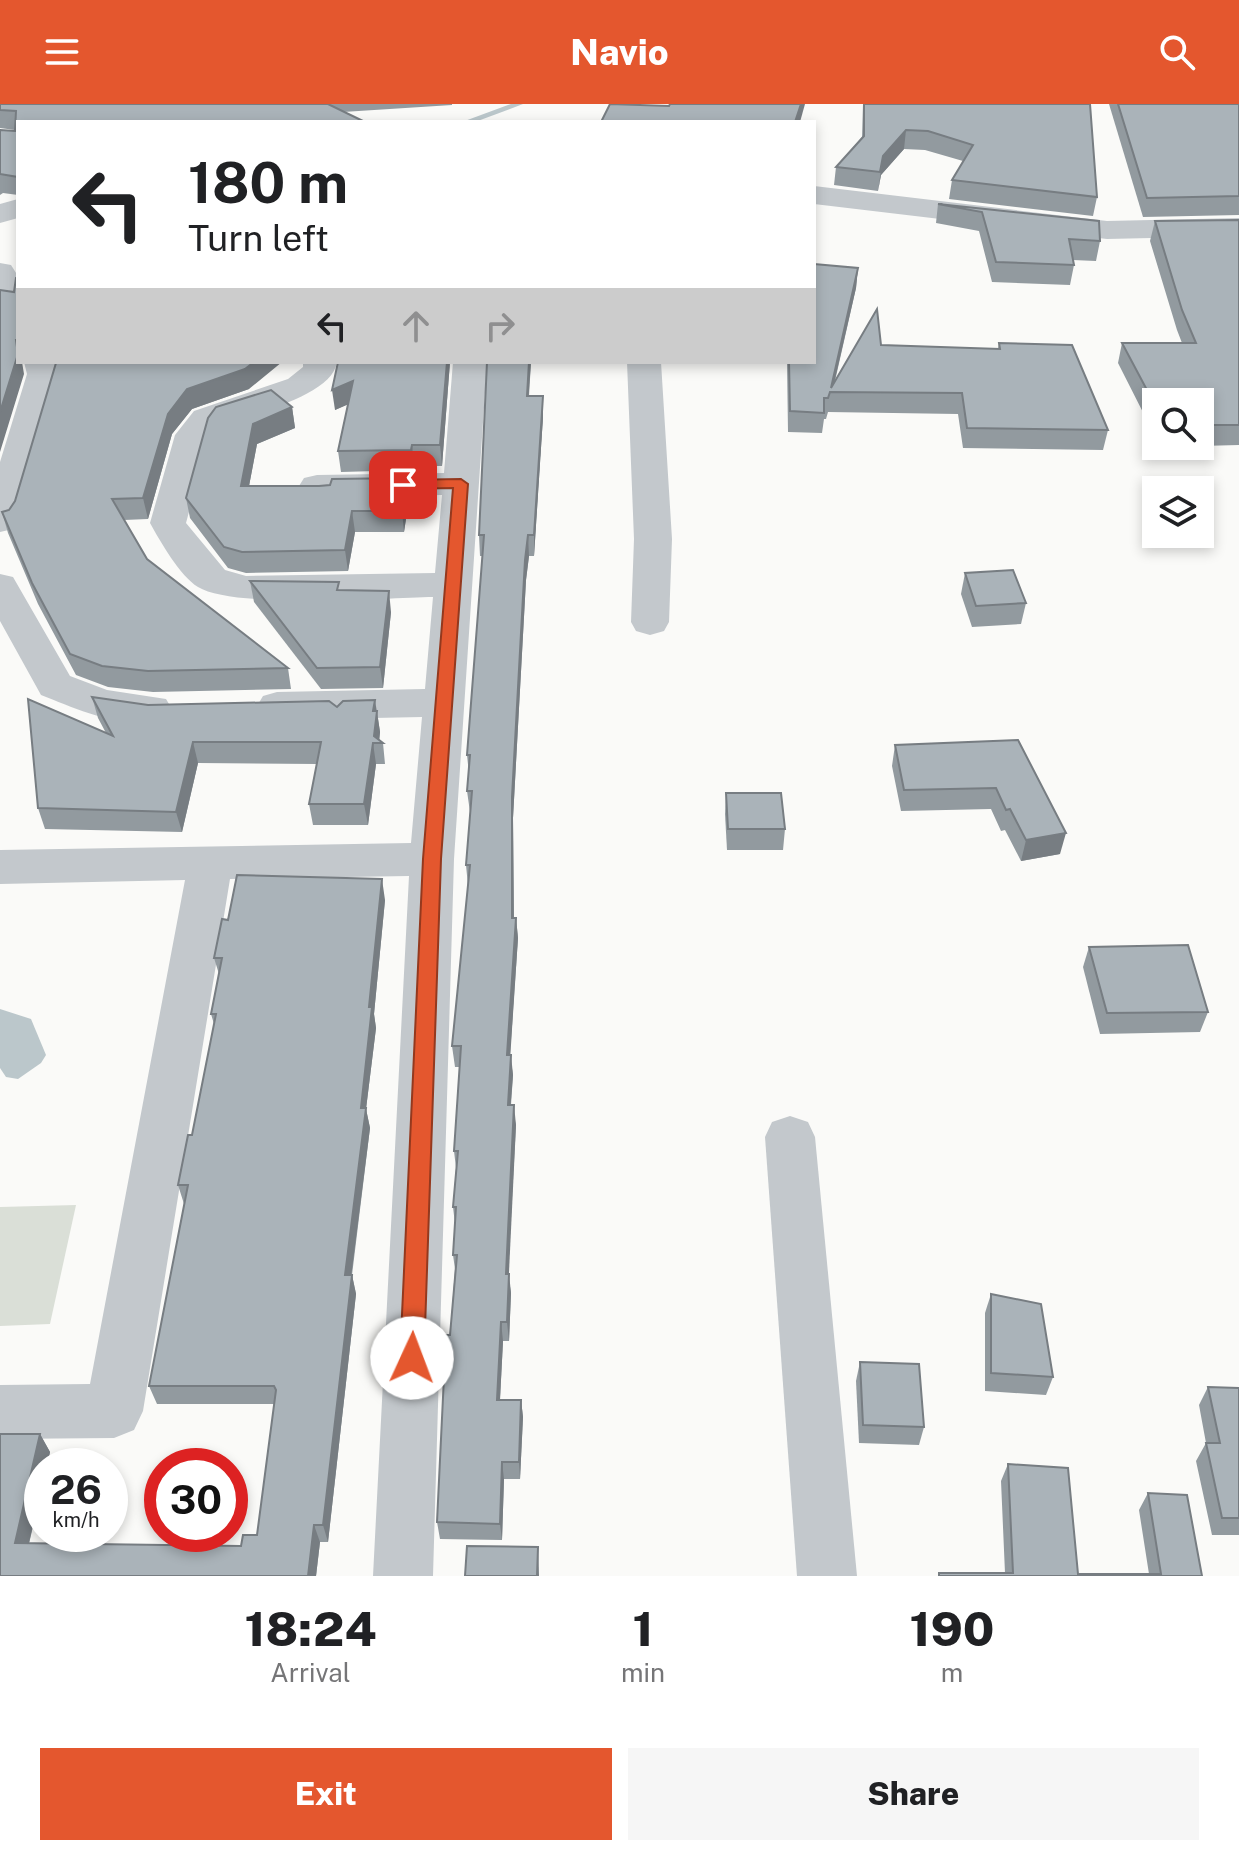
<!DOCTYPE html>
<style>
:root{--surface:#fff;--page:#f6f6f6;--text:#202124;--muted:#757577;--accent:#e4572e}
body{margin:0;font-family:"Public Sans",sans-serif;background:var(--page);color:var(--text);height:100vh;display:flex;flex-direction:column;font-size:30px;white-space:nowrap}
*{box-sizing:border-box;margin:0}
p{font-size:26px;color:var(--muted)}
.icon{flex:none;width:44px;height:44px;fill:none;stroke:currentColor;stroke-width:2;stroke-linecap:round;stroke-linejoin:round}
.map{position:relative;height:1472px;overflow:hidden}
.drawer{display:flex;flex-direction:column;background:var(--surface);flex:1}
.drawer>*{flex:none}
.hud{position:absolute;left:16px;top:16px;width:800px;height:244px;border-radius:0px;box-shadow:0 4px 12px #0003;background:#fff;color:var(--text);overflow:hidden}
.controls{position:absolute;left:1142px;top:284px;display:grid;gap:16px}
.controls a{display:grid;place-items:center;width:72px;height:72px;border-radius:0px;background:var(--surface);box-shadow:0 4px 12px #0003;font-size:40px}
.speed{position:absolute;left:24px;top:1344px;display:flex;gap:16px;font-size:40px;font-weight:700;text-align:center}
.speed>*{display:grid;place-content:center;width:104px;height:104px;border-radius:50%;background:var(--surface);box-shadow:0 4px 12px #0003;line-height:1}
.speed small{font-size:20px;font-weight:400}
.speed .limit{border:12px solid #d22;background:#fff;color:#111}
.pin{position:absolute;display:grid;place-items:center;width:68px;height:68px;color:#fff;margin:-34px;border-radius:16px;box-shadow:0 4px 12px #0006}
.me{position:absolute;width:88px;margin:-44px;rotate:2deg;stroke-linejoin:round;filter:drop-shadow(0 0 6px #0008)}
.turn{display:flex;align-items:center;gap:28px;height:168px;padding:0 40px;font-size:36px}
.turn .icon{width:104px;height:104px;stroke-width:2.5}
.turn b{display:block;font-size:56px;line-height:68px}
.lanes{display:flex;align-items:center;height:76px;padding:0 40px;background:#0003;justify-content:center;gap:40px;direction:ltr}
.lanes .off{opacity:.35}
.eta{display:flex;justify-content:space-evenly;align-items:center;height:136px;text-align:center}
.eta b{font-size:48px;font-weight:800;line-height:56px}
.button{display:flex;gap:16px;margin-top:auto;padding:16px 40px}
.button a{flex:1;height:92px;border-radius:0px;background:var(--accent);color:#fff;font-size:32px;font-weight:800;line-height:92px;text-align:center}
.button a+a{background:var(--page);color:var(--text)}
header{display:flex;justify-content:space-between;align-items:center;height:104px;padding:0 40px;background:var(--accent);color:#fff;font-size:36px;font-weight:800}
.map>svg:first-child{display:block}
.green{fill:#dadfd7}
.water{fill:#bbc7cb}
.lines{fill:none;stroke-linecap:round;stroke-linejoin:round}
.stream{fill:#bbc7cb;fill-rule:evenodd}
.minor{fill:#c3c8cc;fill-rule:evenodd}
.wall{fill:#929a9f}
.shaded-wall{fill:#777d82}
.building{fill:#aab3b9;stroke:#777d82;stroke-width:2}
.route{fill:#e4572e;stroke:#94391e;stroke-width:2}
</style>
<header><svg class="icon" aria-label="menu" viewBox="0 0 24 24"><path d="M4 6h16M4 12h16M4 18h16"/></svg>Navio<svg class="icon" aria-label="search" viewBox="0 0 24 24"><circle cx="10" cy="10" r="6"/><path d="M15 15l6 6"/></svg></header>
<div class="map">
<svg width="1239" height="1472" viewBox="0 0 1239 1472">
<rect width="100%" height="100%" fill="#fafaf8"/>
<path class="green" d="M76,1101l-26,119 -50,2v-119z"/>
<path class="water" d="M0,905l31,10 15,36 -5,8 -23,16 -12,-2 -6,-9z"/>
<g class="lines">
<path class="stream" d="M511,0h12l-48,18h-13z"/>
<g class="minor">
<path d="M814,82l293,35 132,-3v18l-132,3 -293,-35z"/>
<path d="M18,95v19l-18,5v-19z"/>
<path d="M0,159l11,2 7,11v34l-11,-2 -7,-11z"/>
<path d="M24,258h34l3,12 -43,147 -5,8 -13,3v-70l27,-88z"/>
<path d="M303,258h34c-5,35 -89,53 -119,63l-9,12 -23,86 39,47 21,6 189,-3 7,-78 -125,2 -13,-3 -5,-8 5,-8 13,-3 127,-2 9,-111h34l-33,497 -21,717h-60l36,-700 -179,3 -87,532 -9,19 -20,8 -114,1v-54l90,-1 95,-504 -185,4v-34l411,-7 11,-126 -145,3 -14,-4 -6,-10 6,-10 14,-4 148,-3 8,-92c-47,1 -200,12 -235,-10 -18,-11 -38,-46 -48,-64l25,-88 19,-24 94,-32 15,-12z"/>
<path d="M627,258h34l11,177 -3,83 -5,9 -14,4 -14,-4 -5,-9 3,-83z"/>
<path d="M0,470l13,3 57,99 37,14 59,9 6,10 -6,10c-41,12 -87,-9 -125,-24l-41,-74z"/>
<path d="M790,1012l18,6 7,15 42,439h-60l-32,-439 7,-15z"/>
</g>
</g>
<g class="wall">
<path d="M0,0h452v1l-109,7 -325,10v73l-15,-2 -3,2v-65l15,1v-1l-15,-2z"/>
<path d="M863,0h227l7,93 -4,19 -144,-17 3,-19 11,-19 -38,-11 -21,-1 -23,26 -3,16 -44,-6 2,-18 26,-30z"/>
<path d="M1109,0h130v111l-96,2z"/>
<path d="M938,100l161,17 1,20 -4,20 -23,-1 1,5 -4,20 -78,-3 -13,-51 -43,-8z"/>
<path d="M1239,116v225l-39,1v-44h-44v36l-38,-75 4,-20h60l-5,-13 -27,-89 5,-20z"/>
<path d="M858,164l-2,20 -21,93 46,-36 117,4 1,-6 109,87 -5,20 -140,-2 -5,-34 -130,-2 -2,7h-2l-2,14 -34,-1 -1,-70h27z"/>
<path d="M62,258l187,27 -57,20 -20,25 -24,85 -24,1 23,39 141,109 3,21 -138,3 -45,-5 -32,-12 -38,-71 -30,-71 -6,-21 7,-2 6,-9z"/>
<path d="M338,258h112l-8,104h-28l-1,4 -72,2 -3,-21 10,-47 -13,6z"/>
<path d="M531,258l-2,34 14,21 -9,139h-5l-3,24 -13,238 1,100h2l2,20 -8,117 3,20 -2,30 5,20 -8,149 3,19 -2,48h-6l-3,59h21l2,17 -3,62h-16l-2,61 -62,-1 -3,-17 13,-187 5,-66 -2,-14 2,-31 -2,-17 3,-39 -2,-17 6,-84h-5l-3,-21 16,-160 -2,-21 4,-53 -3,-21 2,-17 -2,-19 16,-199h-3l-1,-21z"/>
<path d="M292,303l3,21 -38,16 -8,42 160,13 -5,33h-49l-7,39 -102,2 -18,-5 -38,-50 -4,-20z"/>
<path d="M965,469l61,30 -5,21 -49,3 -11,-33z"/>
<path d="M250,477l90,9 51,22 -8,76 -62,1 -67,-87z"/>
<path d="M92,593l56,8 189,2 40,4 3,21 -1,8 4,3 2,21h-9l-8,61h-55l-4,-21 8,-40 -119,-1 -16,69 -137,-3 -7,-21 68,-75 -8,-15z"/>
<path d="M1018,636l42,114 -39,7 -16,-31 -4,1 -10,-22 -90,2 -9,-45 3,-21z"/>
<path d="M726,689l59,36 -2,21h-56l-2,-36z"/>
<path d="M385,796l-11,114 2,14 -10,81 4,19 -18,147 4,19 -28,248h-8l-4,34h-316l40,-142 10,18 -21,92 212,2 16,-11 17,-131h-117l-8,-18 35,-182 -6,-19 14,-50 22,-111 -3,-10 8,-40 -5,-16 14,-38z"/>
<path d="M1089,843l119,65 -8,20 -100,2 -17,-67z"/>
<path d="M991,1190l62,83 -7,18 -61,-4v-78z"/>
<path d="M860,1258l64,65 -5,18 -60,-2 -3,-62z"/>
<path d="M1208,1283l31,1v147h-27l-16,-74 10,-18 -7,-38z"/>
<path d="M1008,1360l70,110h71l-10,-64 9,-17 54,83h-264l1,-3h66l-4,-92z"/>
</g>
<g class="shaded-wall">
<path d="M801,0h4l-5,18h-5z"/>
<path d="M906,26l-2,19 -23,26 -3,16 5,-35z"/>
<path d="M858,164l-2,20 -24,104h-2z"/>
<path d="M18,250v8h4l2,12 -24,78v-40z"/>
<path d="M254,258h28l-33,27 -57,20 -20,25 -24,85 -5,-21 25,-84 19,-25z"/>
<path d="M447,258h3l-8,104 -2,-21z"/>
<path d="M529,258h2l-4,55v-21z"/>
<path d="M353,277l3,20 -21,9 -3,-20z"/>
<path d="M543,292v21l-9,139v-21z"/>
<path d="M292,303l3,21 -38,16 -12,63 -4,-21 12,-62z"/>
<path d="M412,341l2,21 -1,4 -2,-20z"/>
<path d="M407,374l2,21 -5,33 -2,-21z"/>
<path d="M352,407l3,21 -7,39 -3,-21z"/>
<path d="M528,431l1,21 -3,24 -13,238 1,120 -2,-20v-121l13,-237z"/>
<path d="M389,487l2,21 -8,76 -3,-21z"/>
<path d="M375,596l5,32 -1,11 -5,-7 -1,-25z"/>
<path d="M193,638l5,21 -16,69 -6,-20z"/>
<path d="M373,639l3,21 -8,61 -4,-21z"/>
<path d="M1066,729l-6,21 -39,7 5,-21z"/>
<path d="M382,775l3,21 -11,114 2,14 -10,81 4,19 -21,165 -4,-18 24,-268z"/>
<path d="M516,814l2,20 -9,137 -2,-20z"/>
<path d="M511,951l2,20 -4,50 -1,-20z"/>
<path d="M514,1001l2,20 -8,168 -2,-19z"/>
<path d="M509,1170l2,19 -2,48 -2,-19z"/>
<path d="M352,1171l4,19 -28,248 -5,-17z"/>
<path d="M501,1218l2,19 -4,77 -2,-18z"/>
<path d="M521,1296l2,17 -3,62 -1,-17z"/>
<path d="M40,1330l10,18 -3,14h-5v20l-17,74 -10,-17z"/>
<path d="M502,1358l2,17 -2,61 -2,-16z"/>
<path d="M314,1421l6,17 -4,34h-8z"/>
<path d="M538,1443l1,29h-2z"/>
</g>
<g class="building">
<path d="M0,0h328l37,18h-347v55l-18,-3v-44l15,1 1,-20 -16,-1z"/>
<path d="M610,0l59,2 1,-2h131l-6,18h-194z"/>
<path d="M864,0h226l7,93 -145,-17 21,-35 -45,-14 -22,-1 -23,26 -3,16 -44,-5 28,-31z"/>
<path d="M1118,0h121v92l-92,2z"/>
<path d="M938,100l161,17 1,20 -31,-2 5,26 -78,-3 -14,-50z"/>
<path d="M1239,116v205h-39v-23h-44v5l-34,-64h74l-14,-33 -27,-89z"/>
<path d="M814,160l44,4 -27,120 46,-79 4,36 119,4 -1,-6 73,2 36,85 -141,-2 -5,-35 -132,-1 -2,6h-4v15l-34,-2 -1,-49h25z"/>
<path d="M18,173v63h-2l2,14 -18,58v-122l14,2 2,-14z"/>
<path d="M62,258h192l-9,7 -58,20 -19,25 -25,84 -31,1 35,60 141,109 -140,3 -46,-5 -32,-12 -38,-71 -30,-71 7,-2 6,-9 41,-138z"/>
<path d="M338,258h109l-7,83h-28l-1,5 -73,1 15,-70 -21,9z"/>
<path d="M487,258h42l-2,34h16l-9,139h-6l-3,25 -13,237v121h4l-9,137h4l-3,50h6l-8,169h3l-2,48h-6l-4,78h24l-2,62h-17l-2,62 -63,-2 9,-187h4l7,-80h-4l3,-48h-3l5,-56h-4l7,-105h-9l18,-181h-4l6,-74h-5l3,-36h-3l17,-220h-5z"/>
<path d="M271,286l21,17 -39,17 -12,62h78l11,-1 2,-6 75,-1 -5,33h-50l-7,39 -103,2 -18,-5 -38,-49 22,-80 8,-11z"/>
<path d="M1013,466l13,33 -50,3 -11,-33z"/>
<path d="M250,477l89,1 -2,8 52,1 -9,76 -63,1z"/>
<path d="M92,593l56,8 181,-4 8,6 6,-6 32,-1 -2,11h4l-3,25 9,7h-10l-9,61h-55l12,-62h-128l-17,70 -138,-4 -10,-109 85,37z"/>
<path d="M1018,636l48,93 -40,7 -16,-31 -4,1 -10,-22 -92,2 -9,-45z"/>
<path d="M726,689h55l4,36h-57z"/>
<path d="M237,771l145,4 -13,128h3l-11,101h5l-21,167h7l-29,250h-9l-6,51h-308v-142h40l-25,109 226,3 2,-11h14l19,-145 -2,-4h-125l39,-201h-10l10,-50h4l24,-121h-5l11,-56h-8l8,-39 6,1z"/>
<path d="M1188,841l20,67 -101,1 -18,-66z"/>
<path d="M991,1190l50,10 12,73 -62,-4z"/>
<path d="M860,1258l59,2 5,63 -61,-2z"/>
<path d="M1208,1283l31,1v130h-17l-16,-75h14z"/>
<path d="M1008,1360l60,4 10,106h83l-13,-81 39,2 15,81h-263v-3h74z"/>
<path d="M467,1442l71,1 -1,29h-72z"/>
</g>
<path class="route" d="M461,375l7,5 -27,375 -17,499 -4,8 -8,3 -8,-3 -4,-8 23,-499 30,-371 -50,1 -7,-4 7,-5z"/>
</svg>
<div class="controls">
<a><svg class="icon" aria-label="search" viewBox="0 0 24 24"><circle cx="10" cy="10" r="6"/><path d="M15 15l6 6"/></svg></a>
<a><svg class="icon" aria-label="layers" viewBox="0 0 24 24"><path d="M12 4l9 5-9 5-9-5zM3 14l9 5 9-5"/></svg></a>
</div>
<div class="speed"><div>26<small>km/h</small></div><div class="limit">30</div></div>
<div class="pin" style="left:403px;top:381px;background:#d93025"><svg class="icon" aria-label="arrive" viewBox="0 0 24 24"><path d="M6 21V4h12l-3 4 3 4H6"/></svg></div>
<svg class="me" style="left:412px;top:1254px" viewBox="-20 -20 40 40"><circle r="19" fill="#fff"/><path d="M0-13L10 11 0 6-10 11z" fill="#e4572e"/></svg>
<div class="hud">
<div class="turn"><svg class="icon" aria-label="left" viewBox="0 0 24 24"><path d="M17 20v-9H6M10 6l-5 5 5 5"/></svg><div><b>180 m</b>Turn left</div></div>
<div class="lanes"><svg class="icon" aria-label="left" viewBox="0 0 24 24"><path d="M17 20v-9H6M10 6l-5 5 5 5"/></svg><svg class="icon off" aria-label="ahead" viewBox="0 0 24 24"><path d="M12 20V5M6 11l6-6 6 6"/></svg><svg class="icon off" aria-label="right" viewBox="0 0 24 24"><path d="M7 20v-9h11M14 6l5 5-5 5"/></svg></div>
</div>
</div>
<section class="drawer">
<div class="eta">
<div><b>18:24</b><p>Arrival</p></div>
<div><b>1</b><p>min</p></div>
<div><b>190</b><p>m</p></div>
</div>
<div class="button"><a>Exit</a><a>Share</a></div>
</section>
